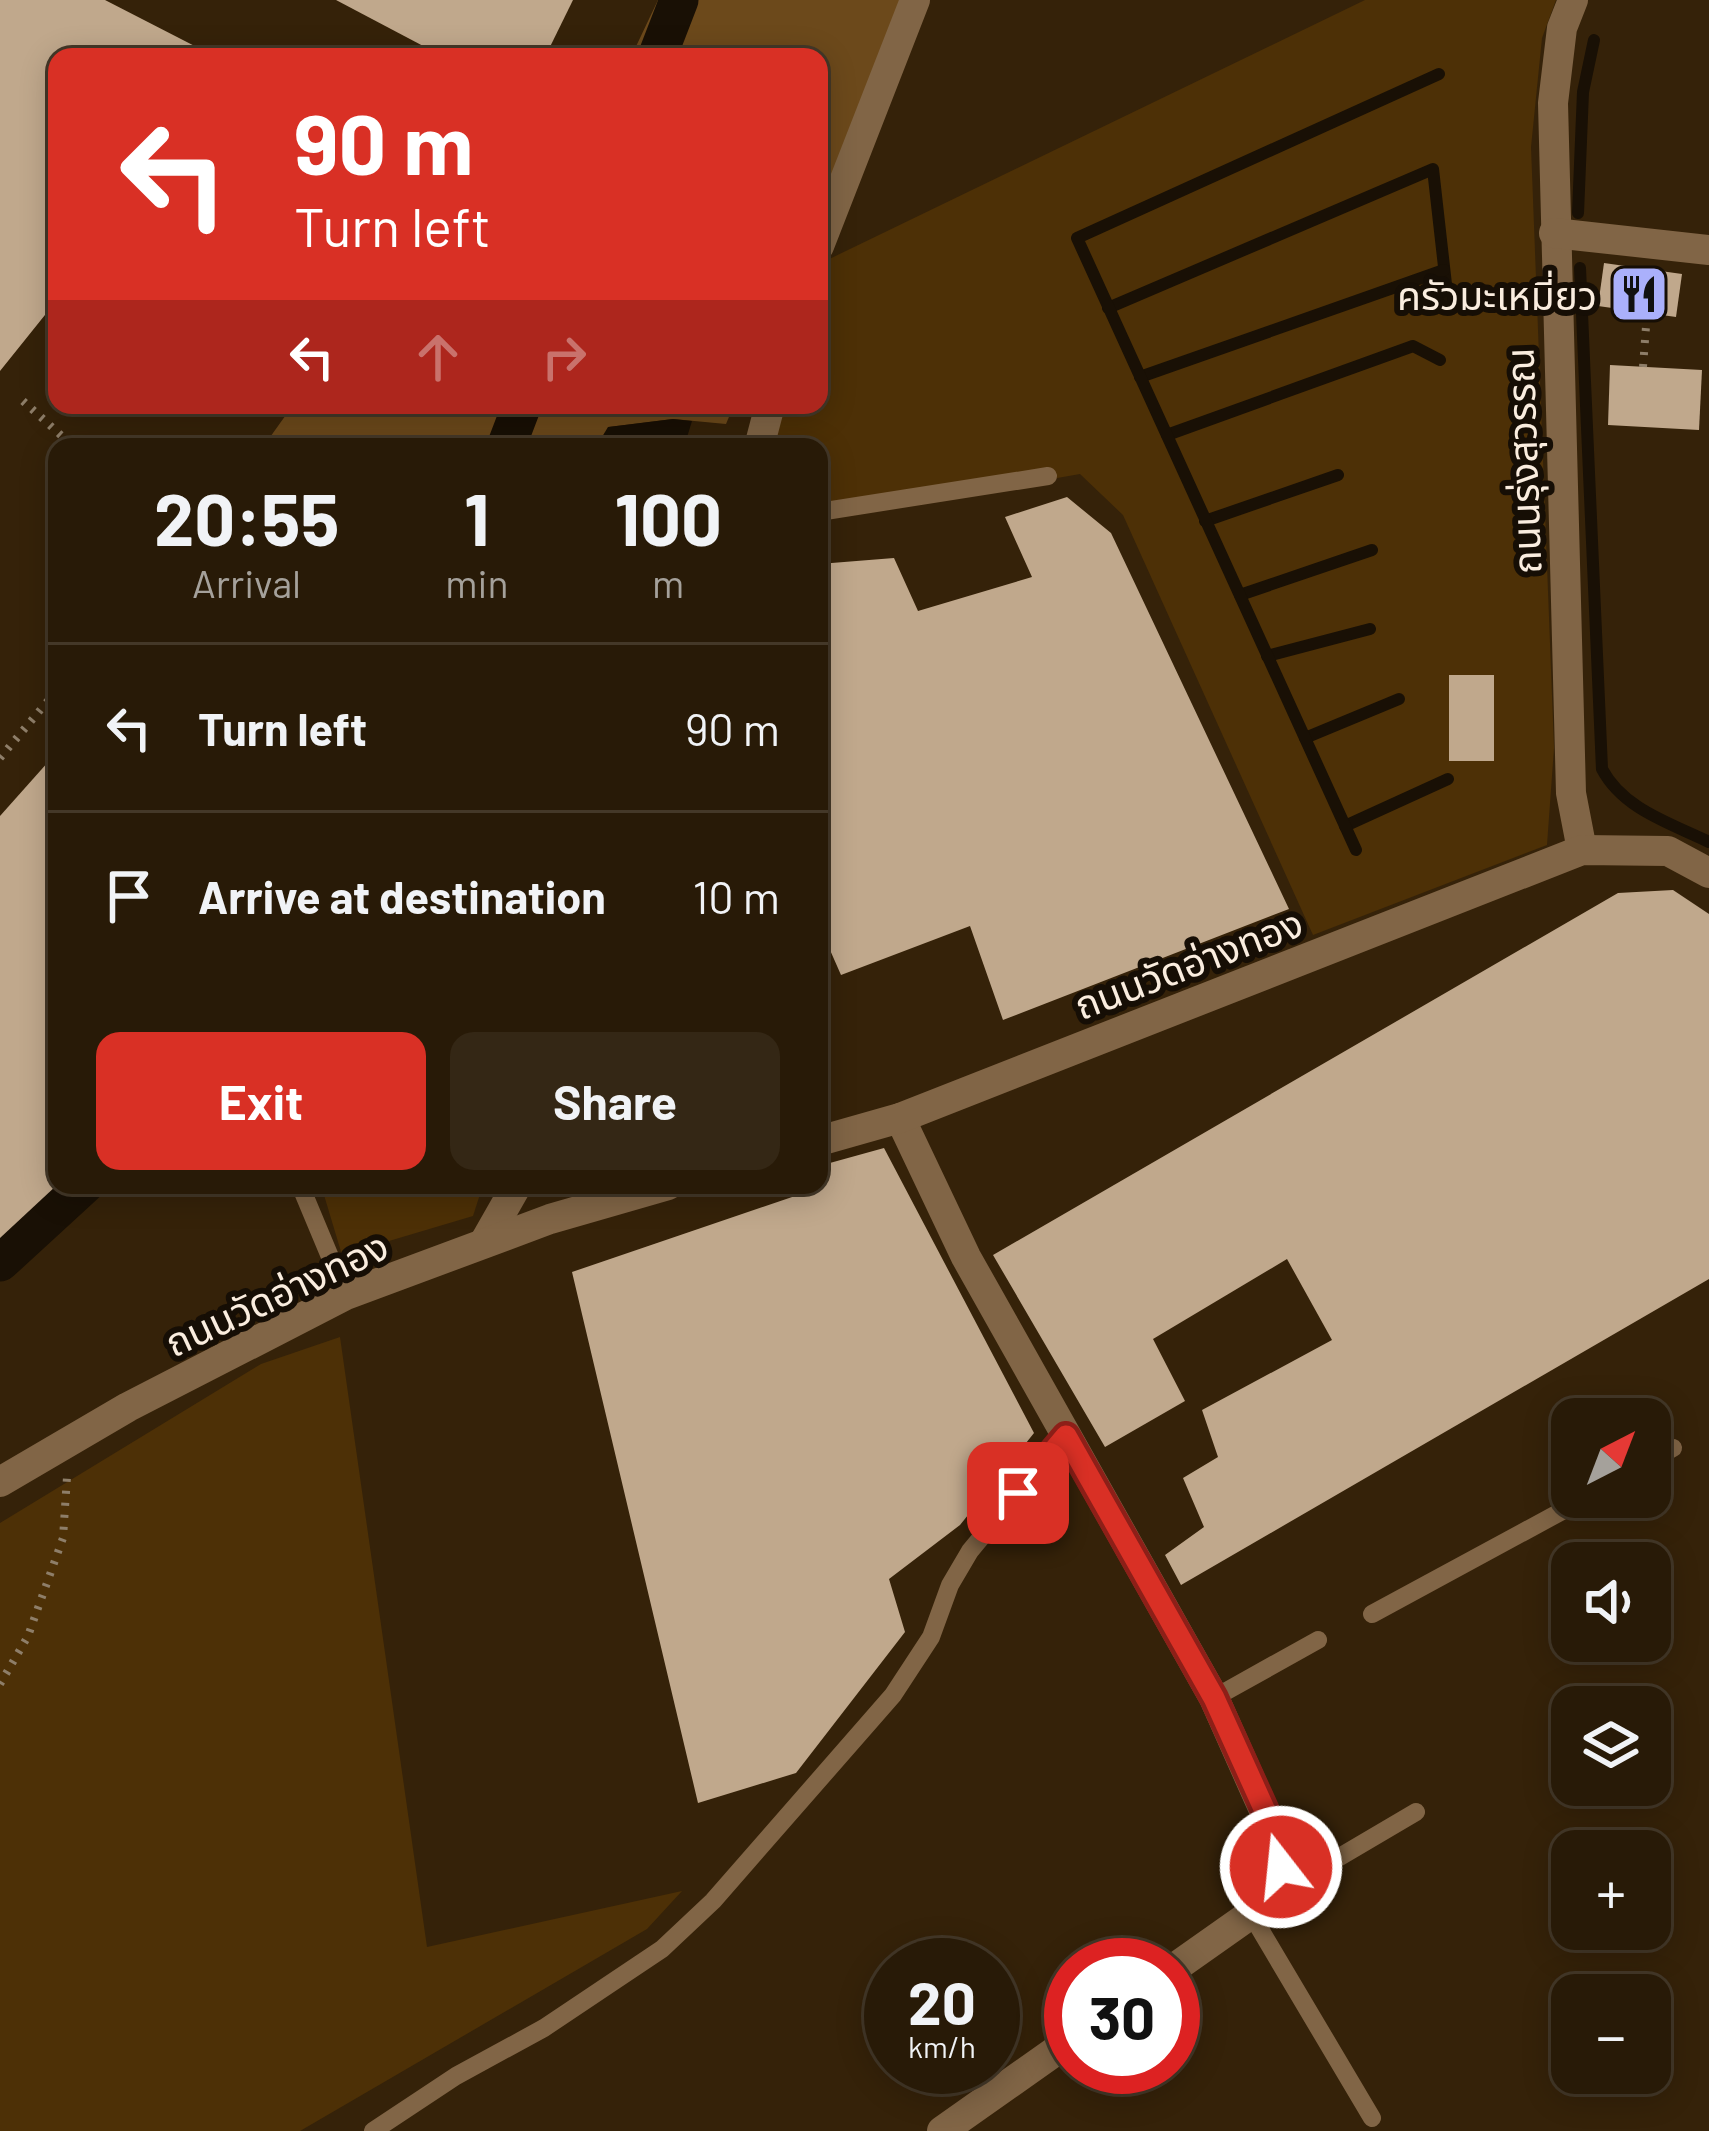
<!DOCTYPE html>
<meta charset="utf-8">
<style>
:root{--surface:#281a07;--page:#342715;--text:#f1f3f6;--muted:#a5a19b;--line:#443828;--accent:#d93025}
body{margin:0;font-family:Barlow,"Noto Sans Thai",sans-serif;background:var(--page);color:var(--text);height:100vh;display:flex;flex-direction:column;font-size:45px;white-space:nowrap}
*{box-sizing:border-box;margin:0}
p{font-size:39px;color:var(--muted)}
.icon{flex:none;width:66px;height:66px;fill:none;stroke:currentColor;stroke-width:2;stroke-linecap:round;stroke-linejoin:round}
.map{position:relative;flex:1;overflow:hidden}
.side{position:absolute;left:48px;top:438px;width:780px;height:756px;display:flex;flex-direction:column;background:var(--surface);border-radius:24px;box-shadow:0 6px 30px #0003,0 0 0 3px var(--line)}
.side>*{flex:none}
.guide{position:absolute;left:48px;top:48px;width:780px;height:366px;border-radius:24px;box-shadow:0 6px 30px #0003,0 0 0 3px var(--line);background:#d93025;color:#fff;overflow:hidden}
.needle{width:78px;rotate:42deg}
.tools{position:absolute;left:1551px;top:1398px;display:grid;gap:24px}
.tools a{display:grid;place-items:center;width:120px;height:120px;border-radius:24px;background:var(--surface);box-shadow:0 6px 30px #0003,0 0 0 3px var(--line);font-size:60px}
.speed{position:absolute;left:864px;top:1938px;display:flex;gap:24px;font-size:60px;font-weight:700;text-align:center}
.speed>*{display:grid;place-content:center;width:156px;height:156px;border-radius:50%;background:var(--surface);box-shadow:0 6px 30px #0003,0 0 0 3px var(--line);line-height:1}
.speed small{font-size:30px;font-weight:400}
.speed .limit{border:18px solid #d22;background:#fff;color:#111}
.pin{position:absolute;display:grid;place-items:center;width:102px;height:102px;color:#fff;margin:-51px;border-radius:24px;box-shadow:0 6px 18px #0006}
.me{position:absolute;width:132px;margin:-66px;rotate:344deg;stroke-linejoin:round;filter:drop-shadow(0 0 9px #0008)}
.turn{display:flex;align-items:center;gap:42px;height:252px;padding:0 48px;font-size:54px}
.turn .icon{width:156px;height:156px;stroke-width:2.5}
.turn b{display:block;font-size:84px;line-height:102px}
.lanes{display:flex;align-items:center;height:114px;padding:0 48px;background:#0003;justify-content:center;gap:60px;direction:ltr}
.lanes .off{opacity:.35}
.eta{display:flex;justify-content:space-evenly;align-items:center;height:204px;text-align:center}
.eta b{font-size:72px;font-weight:700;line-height:84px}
.cta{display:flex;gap:24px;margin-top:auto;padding:24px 48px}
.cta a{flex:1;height:138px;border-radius:24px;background:var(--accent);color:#fff;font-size:48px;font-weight:700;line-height:138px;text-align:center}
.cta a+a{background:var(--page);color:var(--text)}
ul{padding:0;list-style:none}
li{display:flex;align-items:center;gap:36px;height:168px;padding:0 48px;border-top:3px solid var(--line)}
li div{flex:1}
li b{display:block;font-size:45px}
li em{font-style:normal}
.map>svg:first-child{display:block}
.green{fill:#4d3006}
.forest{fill:#6c491b}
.water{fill:#191005}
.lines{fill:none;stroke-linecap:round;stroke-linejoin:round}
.stream{stroke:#191005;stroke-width:12}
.canal{stroke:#191005;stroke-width:39}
.building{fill:#c0a88c}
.path{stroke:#8e7e69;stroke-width:8;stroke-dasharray:3 9;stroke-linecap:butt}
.service{stroke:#816546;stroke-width:18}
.minor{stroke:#816546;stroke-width:30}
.route-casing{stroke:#8d1f18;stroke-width:30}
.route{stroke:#d93025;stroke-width:21}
.labels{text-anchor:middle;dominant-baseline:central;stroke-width:12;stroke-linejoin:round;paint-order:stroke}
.poi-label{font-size:39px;fill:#faeddf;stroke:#160e05;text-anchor:end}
.street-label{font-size:39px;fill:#faeddf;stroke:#160e05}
</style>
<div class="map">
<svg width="1709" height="2131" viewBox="0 0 1709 2131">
<rect width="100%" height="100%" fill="#352209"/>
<g class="green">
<path d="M1365,0h191l-14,38 -11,109 23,601 -7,97 -234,90 -190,-420 -43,-41 -261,46v-73h-46l4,-42h42v-141z"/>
<path d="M321,1185h162l-10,31 -131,39z"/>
<path d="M340,1337l87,610 255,-56 -35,38 -347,202h-300v-608l261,-159z"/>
</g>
<g class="forest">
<path d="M658,0h249l-88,206v-149h-188z"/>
<path d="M293,405h441l-8,19 -53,-5 -64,8 -13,20h-333z"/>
</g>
<path class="water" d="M673,419l19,2 -8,26h-88l12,-20z"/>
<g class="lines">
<g class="stream">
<path d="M1578,213l5,-121 11,-52"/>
<path d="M1580,268l22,501c21,40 68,54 107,73"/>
<path d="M1108,308l325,-139 15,133"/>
<path d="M1140,377l304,-107"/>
<path d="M1167,435l246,-89 27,14"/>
<path d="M1205,521l133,-46"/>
<path d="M1240,595l132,-45"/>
<path d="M1267,656l103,-27"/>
<path d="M1305,738l94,-39"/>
<path d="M1345,826l103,-47"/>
<path d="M1356,850l-279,-612 362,-164"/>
</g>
<g class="canal">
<path d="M657,57l22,-57"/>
<path d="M506,447l16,-42"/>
<path d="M0,1262l84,-77"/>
</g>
</g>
<g class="building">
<path d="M0,0h105l111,57h-159v243l-57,71z"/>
<path d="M336,0h237l-28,57h-101z"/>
<path d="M1604,263l78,11 -6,43 -78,-11z"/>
<path d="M1610,365l92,5 -3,60 -91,-5z"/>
<path d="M1067,497l44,36 178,376 -286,111 -33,-94 -129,49 -22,-50v-361l75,-6 24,53 114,-34 -27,-60z"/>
<rect x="1449" y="675" width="45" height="86"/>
<path d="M57,752v433l-57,53v-422z"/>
<path d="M1673,890l36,24v365l-528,306 -16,-30 39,-28 -21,-49 35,-21 -16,-47 130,-70 -45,-81 -134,80 32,62 -80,46 -112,-192 625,-362z"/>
<path d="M884,1148l150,285 -74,92 -71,54 16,53 -109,141 -98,30 -126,-531 226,-77 -2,-10h23v-19z"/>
</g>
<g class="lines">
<g class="path">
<path d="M1643,367l4,-54"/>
<path d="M23,401l51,46"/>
<path d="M0,758l57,-68"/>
<path d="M0,1684l28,-48 35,-98 4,-61"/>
</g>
<g class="service">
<path d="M819,512l229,-36"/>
<path d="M300,1185l46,110"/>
<path d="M1650,1461l23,-13"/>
<path d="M1372,1614l216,-117"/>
<path d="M1214,1698l104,-58"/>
<path d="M1274,1889l52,-24 90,-53"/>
<path d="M1251,1914l121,204"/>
<path d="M373,2131l83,-55 88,-48 118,-79 51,-48 180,-206 38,-58 19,-52 20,-34 96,-116"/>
</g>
<g class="minor">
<path d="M1573,0l-11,28 -9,75 18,690 11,57"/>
<path d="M1554,233l155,17"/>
<path d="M819,246l96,-246"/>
<path d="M759,447l11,-42"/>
<path d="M900,1118l66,139 248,441 61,137 6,32 -7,22 -23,25 -78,55"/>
<path d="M819,1141l81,-23 682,-268 86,1 41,22"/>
<path d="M484,1243l33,-58"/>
<path d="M0,1482l128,-75 218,-112 204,-76 118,-34"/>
<path d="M942,2131l129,-91"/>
</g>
</g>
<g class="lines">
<g class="route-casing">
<path id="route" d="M1018,1493l48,-57 148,262 62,137 5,32"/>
</g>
<use href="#route" class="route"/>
</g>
<defs>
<g id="restaurant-square" transform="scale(3)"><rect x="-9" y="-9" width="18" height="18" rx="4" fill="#aab0fb" stroke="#160e05"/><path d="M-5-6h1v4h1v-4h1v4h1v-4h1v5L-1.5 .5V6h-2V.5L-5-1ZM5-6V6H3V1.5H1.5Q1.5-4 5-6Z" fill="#111"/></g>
</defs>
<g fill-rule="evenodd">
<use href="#restaurant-square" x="1639" y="294"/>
</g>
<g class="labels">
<g class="poi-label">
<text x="1597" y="294">ครัวมะเหมี่ยว</text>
</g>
<g class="street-label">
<text transform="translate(1522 461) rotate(-92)">ถนนรุ่งสุวรรณ</text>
<text transform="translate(1188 963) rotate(-21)">ถนนวัดอ่างทอง</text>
<text transform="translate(276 1293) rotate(-25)">ถนนวัดอ่างทอง</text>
</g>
</g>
</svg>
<div class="tools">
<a><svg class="needle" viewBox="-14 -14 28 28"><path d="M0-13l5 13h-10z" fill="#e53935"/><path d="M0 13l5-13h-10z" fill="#a5a19b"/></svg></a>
<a><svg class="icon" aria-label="sound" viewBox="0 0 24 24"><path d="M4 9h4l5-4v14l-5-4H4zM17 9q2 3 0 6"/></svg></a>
<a><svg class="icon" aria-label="layers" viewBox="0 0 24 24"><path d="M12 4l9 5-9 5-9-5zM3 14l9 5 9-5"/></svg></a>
<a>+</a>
<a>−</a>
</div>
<div class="speed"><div>20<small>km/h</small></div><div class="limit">30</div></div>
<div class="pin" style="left:1018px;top:1493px;background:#d93025"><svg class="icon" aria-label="arrive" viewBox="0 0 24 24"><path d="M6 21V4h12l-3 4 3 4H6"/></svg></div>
<svg class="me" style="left:1281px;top:1867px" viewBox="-20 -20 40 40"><circle r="17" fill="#d93025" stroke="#fff" stroke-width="3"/><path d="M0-11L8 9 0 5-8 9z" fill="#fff"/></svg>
<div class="guide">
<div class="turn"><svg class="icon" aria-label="left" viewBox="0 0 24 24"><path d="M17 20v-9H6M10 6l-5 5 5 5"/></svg><div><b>90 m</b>Turn left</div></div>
<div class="lanes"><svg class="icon" aria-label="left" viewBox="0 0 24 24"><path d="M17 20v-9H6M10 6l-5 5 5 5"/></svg><svg class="icon off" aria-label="ahead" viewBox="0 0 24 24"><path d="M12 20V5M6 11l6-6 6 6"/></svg><svg class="icon off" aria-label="right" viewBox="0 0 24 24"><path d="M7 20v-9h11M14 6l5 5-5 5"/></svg></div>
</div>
<section class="side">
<div class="eta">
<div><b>20:55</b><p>Arrival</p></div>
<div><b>1</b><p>min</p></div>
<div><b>100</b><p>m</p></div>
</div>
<ul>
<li><svg class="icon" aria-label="left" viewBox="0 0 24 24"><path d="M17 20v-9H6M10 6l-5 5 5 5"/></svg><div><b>Turn left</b></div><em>90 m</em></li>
<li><svg class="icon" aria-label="arrive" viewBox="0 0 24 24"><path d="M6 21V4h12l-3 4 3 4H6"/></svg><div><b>Arrive at destination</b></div><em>10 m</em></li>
</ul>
<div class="cta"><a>Exit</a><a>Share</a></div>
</section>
</div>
